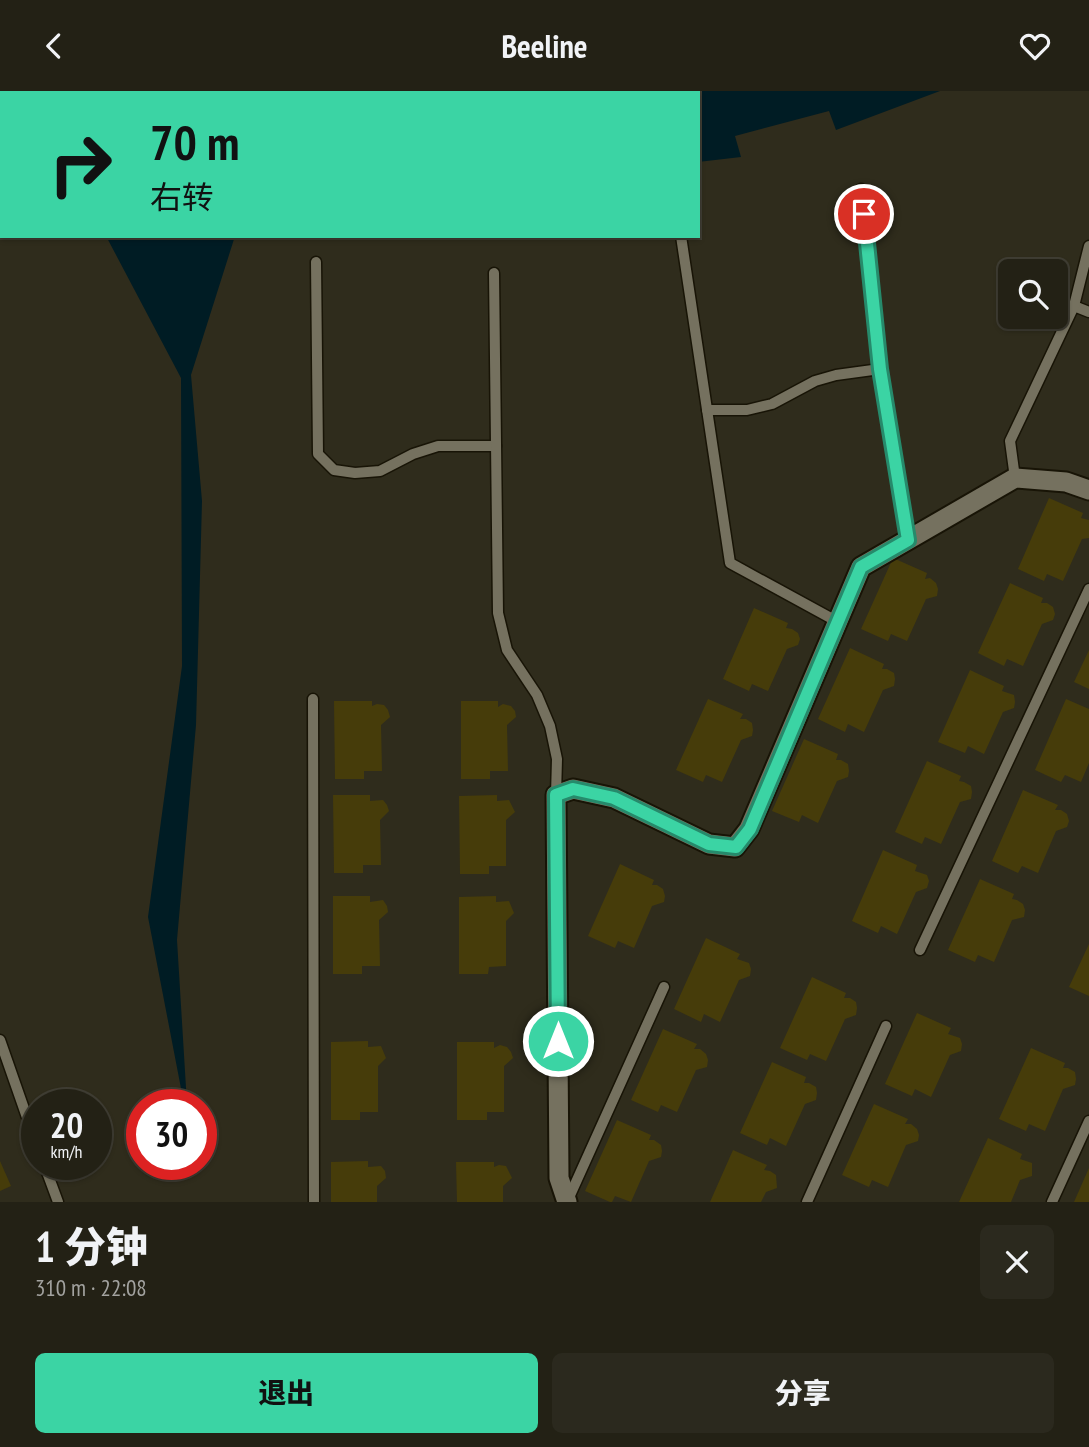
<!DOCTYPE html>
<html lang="zh">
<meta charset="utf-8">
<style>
:root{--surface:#232115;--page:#2b291e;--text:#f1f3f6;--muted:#a3a3a0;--line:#403e34;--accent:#3bd4a4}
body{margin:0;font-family:"PT Sans Narrow","Noto Sans SC",sans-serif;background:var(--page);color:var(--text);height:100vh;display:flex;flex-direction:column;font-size:26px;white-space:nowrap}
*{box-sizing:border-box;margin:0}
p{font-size:23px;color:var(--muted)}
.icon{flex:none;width:38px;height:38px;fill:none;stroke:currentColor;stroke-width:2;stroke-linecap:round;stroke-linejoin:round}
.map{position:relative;height:1111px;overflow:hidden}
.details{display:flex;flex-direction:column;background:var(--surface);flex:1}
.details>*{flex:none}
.top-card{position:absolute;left:0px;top:0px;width:700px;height:147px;box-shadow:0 2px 5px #0004,0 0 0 2px var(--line);background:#3bd4a4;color:#111;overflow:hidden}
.controls{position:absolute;left:998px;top:168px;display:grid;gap:14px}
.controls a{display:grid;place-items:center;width:70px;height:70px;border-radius:10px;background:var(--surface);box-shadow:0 2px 5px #0004,0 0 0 2px var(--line);font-size:35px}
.speed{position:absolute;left:21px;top:998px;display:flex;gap:14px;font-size:35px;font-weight:700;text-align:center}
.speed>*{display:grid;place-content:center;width:91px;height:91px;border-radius:50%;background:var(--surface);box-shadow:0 2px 5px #0004,0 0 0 2px var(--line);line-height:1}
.speed small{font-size:18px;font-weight:400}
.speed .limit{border:10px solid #d22;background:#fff;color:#111}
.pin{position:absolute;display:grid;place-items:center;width:60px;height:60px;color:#fff;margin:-30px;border:4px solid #fff;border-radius:50%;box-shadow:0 2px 7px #0007}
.me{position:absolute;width:77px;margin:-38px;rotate:0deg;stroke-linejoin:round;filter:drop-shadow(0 0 5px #0008)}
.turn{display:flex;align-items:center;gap:24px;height:147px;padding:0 35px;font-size:32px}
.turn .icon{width:91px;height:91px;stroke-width:2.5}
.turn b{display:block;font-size:49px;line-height:60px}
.round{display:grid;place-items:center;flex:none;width:74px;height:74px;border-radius:10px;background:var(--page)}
.summary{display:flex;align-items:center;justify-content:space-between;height:119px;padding:0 35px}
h1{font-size:42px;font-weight:800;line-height:52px}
.button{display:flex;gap:14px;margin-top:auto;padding:14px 35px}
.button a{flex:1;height:80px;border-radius:10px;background:var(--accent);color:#111;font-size:28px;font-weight:800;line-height:80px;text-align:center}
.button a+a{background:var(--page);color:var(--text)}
header{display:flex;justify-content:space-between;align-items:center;height:91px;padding:0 35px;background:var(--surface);font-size:32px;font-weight:800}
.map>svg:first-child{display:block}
.water{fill:#001c24}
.building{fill:#463c0a}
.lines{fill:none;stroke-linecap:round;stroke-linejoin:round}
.lane-casing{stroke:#181406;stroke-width:13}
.street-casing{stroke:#181406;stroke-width:23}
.lane{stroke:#75715f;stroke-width:10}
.street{stroke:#75715f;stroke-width:19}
.route-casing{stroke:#268a6b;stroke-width:18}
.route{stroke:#3bd4a4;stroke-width:12}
</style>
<header><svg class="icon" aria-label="back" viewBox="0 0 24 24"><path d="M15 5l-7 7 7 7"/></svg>Beeline<svg class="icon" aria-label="heart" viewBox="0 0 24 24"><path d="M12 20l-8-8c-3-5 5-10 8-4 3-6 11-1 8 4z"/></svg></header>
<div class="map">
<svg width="1089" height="1111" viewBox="0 0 1089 1111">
<rect width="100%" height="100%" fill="#2f2c1c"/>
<g class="water">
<path d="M0,0h940l-104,39 -7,-19 -94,25 6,21 -43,5v-69h-696v102z"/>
<path d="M106,145h129l-44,139 11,126 -6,224 -19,215 10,164h-3l-36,-187 34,-251 -1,-288z"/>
</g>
<g class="building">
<path d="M1049,407l34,15 -2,5 8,2v18l-7,1 -19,42 -16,-7 -3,7 -26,-12z"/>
<path d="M893,467l34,15 -2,6 5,-1 6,5 2,6 -1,7 -11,3 -19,42 -16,-7 -3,7 -27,-12z"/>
<path d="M1010,492l33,15 -2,5h6l6,4 2,7 -2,6 -11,4 -19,42 -16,-7 -3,7 -26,-13z"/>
<path d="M754,517l34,15 -2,5 6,1 6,4 2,6 -2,6 -11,4 -19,42 -16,-7 -3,7 -26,-12z"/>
<path d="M850,557l34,16 -2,5h5l7,4 1,6 -1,7 -11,4 -19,42 -16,-8 -3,8 -27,-13z"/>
<path d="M1089,559v39l-15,-7z"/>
<path d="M970,579l34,16 -2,5 12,4 1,7 -1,6 -11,4 -19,42 -16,-8 -3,7 -27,-11z"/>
<path d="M708,608l35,15 -3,5h6l6,4 1,7 -1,6 -11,4 -19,42 -16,-7 -3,7 -27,-12z"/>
<path d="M1066,608l23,10v54l-8,19 -16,-7 -4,7 -26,-12z"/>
<path d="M334,610h38v5l5,-2 7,1 4,5 2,7 -9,8 1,46h-18v8h-29z"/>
<path d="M461,610h37v6l5,-3 8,2 4,5 1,6 -9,8 1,46h-18v8h-29z"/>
<path d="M804,648l34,15 -2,6h5l7,4 1,7 -1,6 -11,4 -19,42 -16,-8 -3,7 -27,-11z"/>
<path d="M927,670l34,15 -2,5 5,1 7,4 1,6 -1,7 -11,3 -19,42 -16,-7 -3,7 -27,-12z"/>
<path d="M1023,699l35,15 -3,5h6l6,4 2,7 -2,6 -11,4 -18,42 -16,-7 -4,7 -26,-12z"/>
<path d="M333,704h37v6l13,-1 4,5 2,6 -9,9 1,45h-18v8h-29z"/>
<path d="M497,704v6l12,-1 6,12 -9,8v46h-17v8h-29l-1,-78z"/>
<path d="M883,759l34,15 -2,6 12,4 2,6 -2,7 -11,4 -19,42 -16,-8 -3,7 -26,-12z"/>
<path d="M620,773l34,16 -2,5h5l6,4 2,7 -1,6 -12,4 -18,42 -16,-7 -3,7 -27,-12z"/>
<path d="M980,788l34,15 -2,5 5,1 6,4 2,6 -1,7 -12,3 -18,42 -16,-7 -3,7 -27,-12z"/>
<path d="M333,805h37v6l13,-2 4,6 1,6 -9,8 1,46h-18v8h-29z"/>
<path d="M496,805v6l13,-1 5,12 -8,8v45l-17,1 -1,7h-29v-77z"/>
<path d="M706,847l34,16 -3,5 12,4 2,6 -1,7 -11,4 -19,42 -16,-8 -3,8 -27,-13z"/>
<path d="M1089,853v52l-20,-9z"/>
<path d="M812,886l34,16 -2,5h6l6,4 1,6 -1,7 -11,4 -19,42 -16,-7 -3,6 -27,-12z"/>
<path d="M917,922l34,15 -3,6 12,4 2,6 -1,7 -11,4 -19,42 -16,-8 -3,7 -27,-12z"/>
<path d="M663,938l34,15 -3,5h6l6,5 2,6 -1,7 -11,3 -19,42 -16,-7 -3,7 -27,-12z"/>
<path d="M368,950v6l13,-1 5,12 -8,8v46h-18v8h-29v-78z"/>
<path d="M457,951h37v6l6,-3 7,2 4,5 2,6 -9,8v46h-17v8h-30z"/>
<path d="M1031,957l34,15 -2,5h5l7,4 1,7 -1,6 -12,4 -18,42 -16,-7 -3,7 -27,-12z"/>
<path d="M772,971l34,15 -2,6h5l7,4 1,6 -1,7 -11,4 -19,42 -16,-8 -3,7 -27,-12z"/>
<path d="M874,1013l34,15 -3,5h6l6,5 2,6 -1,6 -12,4 -18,42 -16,-7 -3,7 -27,-12z"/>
<path d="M617,1029l34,15 -2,5h5l7,5 1,6 -1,6 -12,4 -18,41 -16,-6 -3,6h-2l-25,-11z"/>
<path d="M988,1047l34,16 -2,5 12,4v13l-12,4 -9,22h-52z"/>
<path d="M733,1059l34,15 -3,5 6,1 6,4 1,13 -11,4 -5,10h-51z"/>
<path d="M0,1070l11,25 -11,5z"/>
<path d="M368,1070v6l13,-1 4,5 1,7 -9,8v16h-46v-40z"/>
<path d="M456,1071h38v5l5,-2 7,1 6,12 -9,8v16h-46z"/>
<path d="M1089,1077v34h-15z"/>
</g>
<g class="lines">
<g class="lane-casing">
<g id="lane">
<path d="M861,98l19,180 28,171"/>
<path d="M681,145l49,327 108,59"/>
<path d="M316,171l2,192 16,16 21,3 25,-2 33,-17 25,-8h58"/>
<path d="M494,182l4,340 9,37 30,45 13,31 7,33 -1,36"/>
<path d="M1074,215l15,6"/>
<path d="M707,319h40l25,-6 43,-23 21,-6 44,-6"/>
<path d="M1015,387l-5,-37 64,-135 15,-60"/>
<path d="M313,608l1,503"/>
<path d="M920,859l169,-361"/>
<path d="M0,949l37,106"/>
<path d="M44,1073l14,38"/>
<path d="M567,1111l97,-215"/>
<path d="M807,1111l79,-176"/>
<path d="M1052,1111l37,-81"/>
</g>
</g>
<g class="street-casing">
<path id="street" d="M567,1111l-8,-24 -3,-383 17,-6 41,9 95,46 26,3 14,-18 112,-262 154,-89 51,4 23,8"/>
</g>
<use href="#lane" class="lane"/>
<use href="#street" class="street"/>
</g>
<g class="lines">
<g class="route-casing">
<path id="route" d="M558,950l-2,-246 17,-6 41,9 95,46 27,3 14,-18 111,-262 47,-27 -28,-171 -16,-155"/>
</g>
<use href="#route" class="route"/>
</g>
</svg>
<div class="controls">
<a><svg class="icon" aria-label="search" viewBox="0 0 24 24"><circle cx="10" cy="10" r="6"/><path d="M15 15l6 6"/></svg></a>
</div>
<div class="speed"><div>20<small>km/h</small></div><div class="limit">30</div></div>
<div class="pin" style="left:864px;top:123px;background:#d93025"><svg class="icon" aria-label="arrive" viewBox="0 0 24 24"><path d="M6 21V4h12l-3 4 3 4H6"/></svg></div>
<svg class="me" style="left:558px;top:950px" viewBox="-20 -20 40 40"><circle r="17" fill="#3bd4a4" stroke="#fff" stroke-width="3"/><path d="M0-11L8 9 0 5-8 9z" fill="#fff"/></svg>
<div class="top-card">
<div class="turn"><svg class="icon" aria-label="right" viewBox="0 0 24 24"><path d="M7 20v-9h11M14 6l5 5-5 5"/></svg><div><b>70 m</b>右转</div></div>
</div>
</div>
<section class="details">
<div class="summary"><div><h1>1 分钟</h1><p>310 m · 22:08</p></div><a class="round"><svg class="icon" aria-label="close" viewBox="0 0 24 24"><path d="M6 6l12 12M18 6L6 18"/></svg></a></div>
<div class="button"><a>退出</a><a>分享</a></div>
</section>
